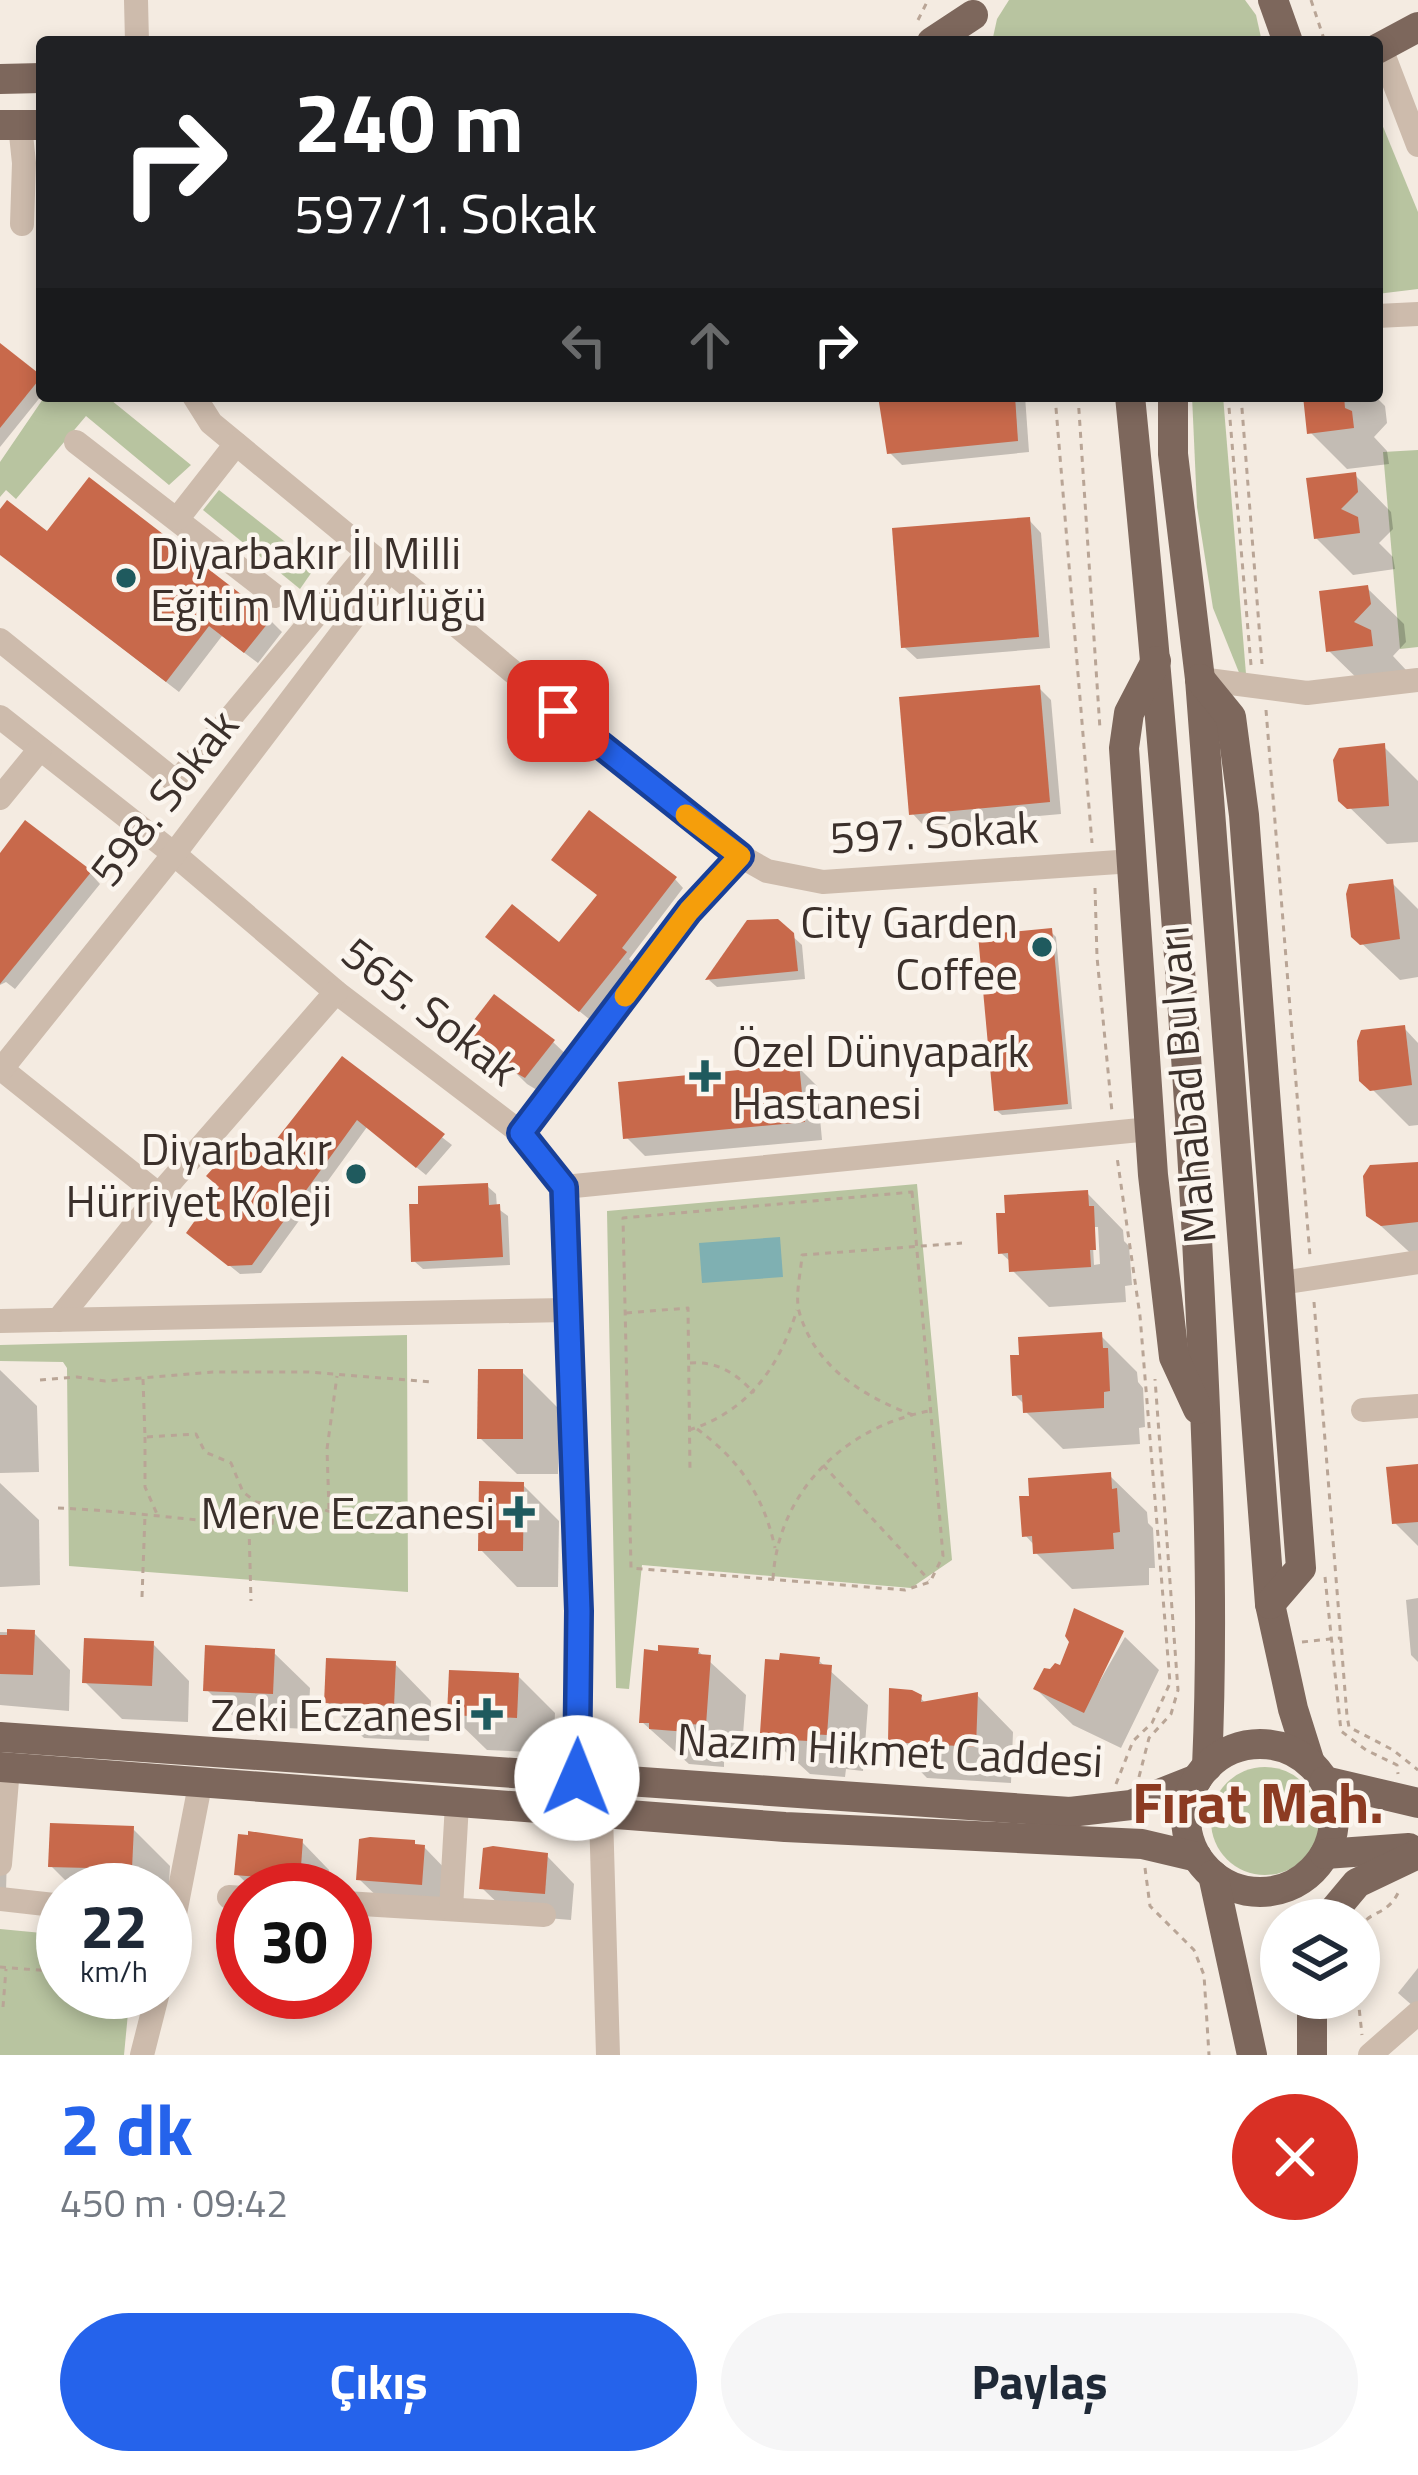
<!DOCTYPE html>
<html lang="tr">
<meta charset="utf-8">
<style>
:root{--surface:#fff;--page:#f6f6f7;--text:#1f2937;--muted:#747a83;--accent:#2563eb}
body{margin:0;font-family:"Titillium Web",sans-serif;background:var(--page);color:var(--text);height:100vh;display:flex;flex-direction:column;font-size:45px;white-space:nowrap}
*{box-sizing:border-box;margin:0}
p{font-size:39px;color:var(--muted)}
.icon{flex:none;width:66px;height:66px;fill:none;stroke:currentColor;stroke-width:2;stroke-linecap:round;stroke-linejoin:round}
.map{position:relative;height:2055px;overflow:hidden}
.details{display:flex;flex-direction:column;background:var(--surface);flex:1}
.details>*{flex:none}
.top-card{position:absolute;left:36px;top:36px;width:1347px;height:366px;border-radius:12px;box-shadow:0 6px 18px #0003;background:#202124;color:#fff;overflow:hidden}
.fabs{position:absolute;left:1260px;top:1899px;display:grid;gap:24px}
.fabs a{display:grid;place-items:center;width:120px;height:120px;border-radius:50%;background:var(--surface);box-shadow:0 6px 18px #0003;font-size:60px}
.speed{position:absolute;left:36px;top:1863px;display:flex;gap:24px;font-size:60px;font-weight:700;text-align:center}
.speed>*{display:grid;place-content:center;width:156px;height:156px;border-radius:50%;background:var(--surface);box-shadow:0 6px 18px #0003;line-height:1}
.speed small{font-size:30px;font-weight:400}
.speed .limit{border:18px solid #d22;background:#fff;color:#111}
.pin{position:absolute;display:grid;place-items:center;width:102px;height:102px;color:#fff;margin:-51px;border-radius:24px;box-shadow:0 6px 18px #0006}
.me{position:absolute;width:132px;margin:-66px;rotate:1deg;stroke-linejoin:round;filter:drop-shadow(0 0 9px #0008)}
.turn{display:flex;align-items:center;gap:42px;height:252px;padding:0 60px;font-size:54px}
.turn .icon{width:156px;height:156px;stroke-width:2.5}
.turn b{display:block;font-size:84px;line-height:102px}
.lanes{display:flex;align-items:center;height:114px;padding:0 60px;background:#0003;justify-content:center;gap:60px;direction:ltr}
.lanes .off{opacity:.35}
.round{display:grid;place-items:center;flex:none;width:126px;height:126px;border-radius:63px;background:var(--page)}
.head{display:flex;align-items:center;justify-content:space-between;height:204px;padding:0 60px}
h1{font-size:72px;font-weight:700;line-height:90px;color:var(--accent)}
.cta{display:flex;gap:24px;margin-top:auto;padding:24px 60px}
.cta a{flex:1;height:138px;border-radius:72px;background:var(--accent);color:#fff;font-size:48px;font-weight:700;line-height:138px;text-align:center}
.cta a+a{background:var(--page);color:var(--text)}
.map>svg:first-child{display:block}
.green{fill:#b8c4a0}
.water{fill:#7fb0b2}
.shadow{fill:#0003;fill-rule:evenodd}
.building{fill:#c8694b}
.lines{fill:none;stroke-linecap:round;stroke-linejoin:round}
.path{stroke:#b9a596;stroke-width:3;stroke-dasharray:6 6;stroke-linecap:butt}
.minor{stroke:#cdbbac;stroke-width:24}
.major{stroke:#7d675c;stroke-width:30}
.route-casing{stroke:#184099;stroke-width:30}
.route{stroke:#2563eb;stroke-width:21}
.slow{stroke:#f59e0b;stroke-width:21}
.poi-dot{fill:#1f5a5e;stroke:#fbf5ee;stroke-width:4.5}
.labels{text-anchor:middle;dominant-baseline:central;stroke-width:9;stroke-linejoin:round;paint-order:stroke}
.poi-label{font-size:45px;fill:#3b302b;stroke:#fbf5ee;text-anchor:end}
.street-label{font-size:45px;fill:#3b302b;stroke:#fbf5ee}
.district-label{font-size:57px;font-weight:bold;fill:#8c3b22;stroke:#fbf5ee}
</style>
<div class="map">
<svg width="1418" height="2055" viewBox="0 0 1418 2055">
<rect width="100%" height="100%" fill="#f4ebe1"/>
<g class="green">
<path d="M1009,0h236l11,15 6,27h-270l5,-23z"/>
<path d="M1377,112l41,100v77l-41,5z"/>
<path d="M45,396h61l85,69 -22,20 -83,-69 -70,83 -10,-9 -6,7v-35z"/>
<path d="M1192,396h31l23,278 -6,1 -27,-67 -16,-101z"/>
<path d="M1418,450v197l-18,2 -17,-197z"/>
<path d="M219,490l97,76 -16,23 -97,-79z"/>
<path d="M917,1184l35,376 -41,28 -269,-23 -13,124 -13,-1 -9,-477z"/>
<path d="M407,1335l1,257 -339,-26 -2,-198 -4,-6 -63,-1v-16z"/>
<circle cx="1265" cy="1821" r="54"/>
<path d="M0,1929l63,6v57h67l-6,63h-124z"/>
</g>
<path class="water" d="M780,1237l3,40 -81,6 -3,-40z"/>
<g class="shadow">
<path d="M42,212v37l-5,-5z"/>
<path d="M0,347l42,34v14l-42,52z"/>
<path d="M881,396h144l4,56 -127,13 -12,-12z"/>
<path d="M1306,396h69l10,10 2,17 -13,14 13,14 2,13 -42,5 -37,-37z"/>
<path d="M1355,475l36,37 2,17 -14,14 14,14 2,12 -42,6 -37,-37z"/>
<path d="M0,514l270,106 12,12 -24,31 -36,-27 -43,56 -179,-138z"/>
<path d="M1029,520l12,13 9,115 -133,11 -13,-12z"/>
<path d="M1367,588l37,36 2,18 -13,14 13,14 -40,17 -37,-36z"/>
<path d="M1039,688l12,12 10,114 -137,12 -12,-13z"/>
<path d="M1384,747l34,34v61l-31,2 -46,-45z"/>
<path d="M0,857l90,16 10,11 -85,105 -9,-7 -6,3z"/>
<path d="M675,879l8,9 -54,71 4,4 -44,56 -91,-74 62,2z"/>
<path d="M1392,883l26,26v68l-18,3 -46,-44z"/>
<path d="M777,922l25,23 3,34 -88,8 -8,-7z"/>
<path d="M1051,932l5,5 16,172 -70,6 -6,-5z"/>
<path d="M1404,1028l14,15v82l-9,1 -47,-47z"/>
<path d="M471,1029l82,13 19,18 -27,35 -18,-11z"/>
<path d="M342,1060l110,85 -26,30 -59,-48 -106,146 -21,1 -41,-33z"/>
<path d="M798,1067l19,19 5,54 -177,16 -19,-19z"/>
<path d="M1418,1167v93l-49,-45z"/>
<path d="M487,1186l9,8 1,14 11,8 2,49 -87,4 -9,-8z"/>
<path d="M1087,1193l36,37 1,11 5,5 3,39 -7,1 1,16 -77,5 -37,-37v-7l-11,-10zM1092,1227h6l2,37 -6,1z"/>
<path d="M1100,1335l37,37 1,10 5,6 2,39 -6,1 1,16 -77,5 -37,-37 -1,-7 -10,-10z"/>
<path d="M0,1370l37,36 2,66 -39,1z"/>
<path d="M522,1372l37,37 -1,65h-41l-37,-36z"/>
<path d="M1418,1467v79l-23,-23z"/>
<path d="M1110,1476l37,36 1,11 5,5 2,40h-6v17l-77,4 -36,-36 -1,-7 -10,-11z"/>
<path d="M0,1483l39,37 1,65 -40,2z"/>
<path d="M523,1485l36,36 -1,66h-41l-36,-37z"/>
<path d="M1418,1598v64l-7,-7 -5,-55z"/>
<path d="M1076,1612l46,22h1l-3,-1 -19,38 -4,15 28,-49 34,33 -38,78 -48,-23 -37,-36 10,-18 5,2 5,-7 5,3 12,-27 -5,-6z"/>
<path d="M0,1632l34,1 36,37 -1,41 -69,-6z"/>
<path d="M153,1644l36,37 -1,41 -66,-3 -37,-37z"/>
<path d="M697,1650l49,45 -5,66 -17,-1v7l-35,-3 -47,-42z"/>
<path d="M273,1652l37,36 -2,41 -65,-3 -37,-37z"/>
<path d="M818,1660l50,45 -5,66 -17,-2 -1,8 -35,-3 -47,-43z"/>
<path d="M395,1664l36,37 -2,40 -65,-3 -37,-36z"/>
<path d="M518,1676l37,37 -2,40 -66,-3 -37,-36z"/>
<path d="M977,1695l36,37 -2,51 -84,-5 -36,-37 29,-43 7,6z"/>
<path d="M133,1829l37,37 -2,38 -3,-14h-90l-24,-24z"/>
<path d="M302,1842l27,28 -1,20h-74l-17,-16z"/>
<path d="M0,1846l7,8 -1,38h-6z"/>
<path d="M418,1847h6l27,28 -3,36 -61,-5 -28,-27z"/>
<path d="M547,1856l27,28 -3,36 -61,-5 -28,-27z"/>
<path d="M1418,1968v36l-4,3 -16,-14z"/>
</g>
<g class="building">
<path d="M0,343l42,33 -42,52z"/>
<path d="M878,396h137l3,45 -131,13z"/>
<path d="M1303,396h41l1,12 7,3 2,17 -47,6z"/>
<path d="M1356,472l2,20 -17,17 17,8 2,16 -46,6 -8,-61z"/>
<path d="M89,477l183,141 -28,35 -35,-27 -43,56 -166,-127v-46l7,-9 40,31z"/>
<path d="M1030,517l9,120 -138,11 -9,-120z"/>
<path d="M1368,585l3,19 -17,18 17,8 2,16 -47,6 -7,-61z"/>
<path d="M1040,685l10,117 -141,13 -10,-118z"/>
<path d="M1385,743l4,63 -42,3 -9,-8 -5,-41 6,-12z"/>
<path d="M589,810l88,67 -55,71 5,4 -48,60 -94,-75 27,-33 47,38 38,-47 -46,-35z"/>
<path d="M25,820l67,51 -92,113v-131z"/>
<path d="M1393,879l7,60 -40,6 -9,-8 -5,-43 3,-10z"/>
<path d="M778,919l16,14 4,38 -93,9 42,-60z"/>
<path d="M1052,928l16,176 -74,7 -16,-176z"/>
<path d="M494,994l61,46 -30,38 -21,-12 -37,-37z"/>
<path d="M1405,1025l7,60 -42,6 -11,-10 -2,-40 4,-11z"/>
<path d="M342,1056l103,78 -29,34 -59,-48 -105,145 -24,1 -42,-33 33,-46 -13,-11 31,-34 24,17z"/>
<path d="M799,1064l6,58 -182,17 -5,-57z"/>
<path d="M1418,1162v60l-37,4 -15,-10 -3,-40 7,-11z"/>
<path d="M488,1183l1,22 11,-1 3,53 -92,5 -2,-58h9v-18z"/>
<path d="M1088,1190l1,16h5l2,44h-6l1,17 -82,5 -1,-19 -10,1 -2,-41h9l-1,-18z"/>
<path d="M1102,1332l1,16h5l2,43 -6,1v16l-81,5 -1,-18 -10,1 -2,-41h9l-1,-18z"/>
<path d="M478,1369h45v70h-46z"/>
<path d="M1418,1464v58l-26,2 -6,-57z"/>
<path d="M1111,1472l1,17 5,-1 3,44 -7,1 1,16 -81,5 -1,-18 -10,1 -3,-41h10l-1,-18z"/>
<path d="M479,1481l45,1 -1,69h-45z"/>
<path d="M1074,1608l50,23 -40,82 -51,-24 11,-21 6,1 5,-6 5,2 9,-23 -4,-6z"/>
<path d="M7,1629l28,1 -2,45 -33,-1v-39h7z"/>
<path d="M84,1638l70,3 -2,45 -70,-3z"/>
<path d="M205,1645l70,4 -2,45 -70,-3z"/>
<path d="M658,1645l41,3 -1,6 13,1 -5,70 -18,-1v8l-39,-3v-6h-10l5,-74 14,2z"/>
<path d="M780,1653l40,4 -1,7 13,1 -5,70 -17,-1 -1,7 -39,-2 1,-6h-11l5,-74 14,1z"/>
<path d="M326,1658l70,3 -2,45 -70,-3z"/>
<path d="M449,1670l70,3 -2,45 -70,-3z"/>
<path d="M889,1688l23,2 10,5 -1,7 57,-10 -2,55 -88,-5z"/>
<path d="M50,1823l84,3 -2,43 -84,-2z"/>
<path d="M248,1831l55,8 -3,41 -66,-5 4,-41 10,1z"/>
<path d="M370,1837l45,3v4l10,1 -3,40 -66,-5 3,-41z"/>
<path d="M493,1846l55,7 -3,41 -66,-5 4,-41z"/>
</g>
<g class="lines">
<g class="path">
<path d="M1311,0l14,42"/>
<path d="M918,20l10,-20"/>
<path d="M1055,396l37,447"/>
<path d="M1078,396l22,333"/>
<path d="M1228,396l23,269"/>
<path d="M1241,396l21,268"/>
<path d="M1266,710l44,546"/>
<path d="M1095,888l2,69 15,155"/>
<path d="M912,1192l31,364 -13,26 -25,8 -274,-22 -8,-350z"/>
<path d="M1314,1302l33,414 2,11 44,23 25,20"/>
<path d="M626,1313l62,-5 2,163"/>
<path d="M690,1363c27,-2 46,10 64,30"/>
<path d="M143,1379l2,58 51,-3 9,18 26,11 12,29 13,10 22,4 24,-3 36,11 49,-9"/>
<path d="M40,1380l37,-3 28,4 108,-9h95l124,10"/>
<path d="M913,1415c-51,-19 -99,-49 -114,-104 -4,-16 2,-39 3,-56l160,-12"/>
<path d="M697,1429c43,31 67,68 78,119"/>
<path d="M689,1430c60,-19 90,-63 108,-120"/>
<path d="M145,1437v50l12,27"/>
<path d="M823,1465l106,115"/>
<path d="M58,1508c72,3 142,14 214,18l1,-18"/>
<path d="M329,1509l-2,-60 10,-73"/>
<path d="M249,1527l2,74"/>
<path d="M1325,1577l16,154 25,19 31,15 1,9"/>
<path d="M773,1579c5,-88 72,-152 156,-168"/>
<path d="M142,1597l3,-82"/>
<path d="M1302,1642l38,-4"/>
<path d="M1139,1777l10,-39 22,-24 7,-24 -23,-311"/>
<path d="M1116,1784l17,-43 19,-18 18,-40 -30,-367 -23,-159"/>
<path d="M1145,1868l5,38 44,44 10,25 5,80"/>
<path d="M1359,1929c11,-20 28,-12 40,-38"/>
<path d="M0,1967l63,5"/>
<path d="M1358,1998l4,37"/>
<path d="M66,1999v-7"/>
<path d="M3,2007l3,-38"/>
</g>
<g class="minor">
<path d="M136,0l1,42"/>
<path d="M1380,46l38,99"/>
<path d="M20,125l4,38 -2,61"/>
<path d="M1377,316l41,-2"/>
<path d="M194,396l17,27 517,426 39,22 56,11 310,-21"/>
<path d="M76,442l199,154"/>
<path d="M178,518l58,-74"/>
<path d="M0,640l171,138 10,-1 186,-223"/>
<path d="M1200,679l107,14 111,-13"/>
<path d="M0,717l174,137 162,138 185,141 43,54 15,424 -2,167"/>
<path d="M0,798l40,-49"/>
<path d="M0,1068l159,127"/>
<path d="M0,1071l174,-217 214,-282"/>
<path d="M521,1133l168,-222 51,-55"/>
<path d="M564,1187l586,-58"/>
<path d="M1281,1283l137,-21"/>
<path d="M58,1320l101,-125 177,-203"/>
<path d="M0,1321l566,-11"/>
<path d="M1363,1410l55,-4"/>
<path d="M601,1814l7,241"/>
<path d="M0,1864l8,-96"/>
<path d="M229,1897l14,1"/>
<path d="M0,1899l63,7"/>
<path d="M345,1903l199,12"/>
<path d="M451,1908l6,-104"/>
<path d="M165,1965l35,-180"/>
<path d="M142,2055l16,-63"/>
<path d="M1370,2055l48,-42"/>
</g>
<g class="major">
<path d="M1273,0l15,42"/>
<path d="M932,42l41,-27"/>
<path d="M1377,49l41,-22"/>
<path d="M0,79l42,-1"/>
<path d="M0,125h42"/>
<path d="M1130,396c28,280 52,562 67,843 9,177 18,351 10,528"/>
<path d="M1173,396v58l27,225 70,925 23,105 17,54"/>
<path d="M1156,661l-27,52 -5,35 29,427 21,182 24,52"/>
<path d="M1200,679l31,38 13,98 57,753 -31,36"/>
<path d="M0,1737l1070,75 61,-7 66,-26"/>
<circle cx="1260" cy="1818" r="74"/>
<path d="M0,1767l785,60 357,17 55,13"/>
<path d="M1325,1781l93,22"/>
<path d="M1325,1854l84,-6"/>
<path d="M1213,1875l39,180"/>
<path d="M1326,1920l31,-37 61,-29"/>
<path d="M1312,1998v57"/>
</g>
</g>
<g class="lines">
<g class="route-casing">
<path id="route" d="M558,711l182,145 -51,55 -168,222 43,54 15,424 -2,167"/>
</g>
<use href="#route" class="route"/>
<path class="slow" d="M625,996l64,-85 51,-55 -54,-41"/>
</g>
<g class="poi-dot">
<circle cx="126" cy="578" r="12"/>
<circle cx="1042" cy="947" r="12"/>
<path d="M699 1058h12v12h12v12h-12v12h-12v-12h-12v-12h12z"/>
<circle cx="356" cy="1174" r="12"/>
<path d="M513 1494h12v12h12v12h-12v12h-12v-12h-12v-12h12z"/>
<path d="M481 1696h12v12h12v12h-12v12h-12v-12h-12v-12h12z"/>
</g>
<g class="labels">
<g class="poi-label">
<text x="150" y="552" text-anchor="start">Diyarbakır İl Milli<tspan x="150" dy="52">Eğitim Müdürlüğü</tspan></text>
<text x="1018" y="921">City Garden<tspan x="1018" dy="52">Coffee</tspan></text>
<text x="732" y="1050" text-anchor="start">Özel Dünyapark<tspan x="732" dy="52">Hastanesi</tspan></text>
<text x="332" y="1148">Diyarbakır<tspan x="332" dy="52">Hürriyet Koleji</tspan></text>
<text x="495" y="1512">Merve Eczanesi</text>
<text x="463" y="1714">Zeki Eczanesi</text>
</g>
<g class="street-label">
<text transform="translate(163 797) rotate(-52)">598. Sokak</text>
<text transform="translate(934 831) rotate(-3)">597. Sokak</text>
<text transform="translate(431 1010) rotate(38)">565. Sokak</text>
<text transform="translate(1185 1085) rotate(-95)">Mahabad Bulvarı</text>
<text transform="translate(890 1749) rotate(3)">Nazım Hikmet Caddesi</text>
</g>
<g class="district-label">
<text x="1258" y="1801">Fırat Mah.</text>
</g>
</g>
</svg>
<div class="fabs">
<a><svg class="icon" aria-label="layers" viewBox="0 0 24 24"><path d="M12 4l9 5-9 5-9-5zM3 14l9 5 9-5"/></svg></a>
</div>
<div class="speed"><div>22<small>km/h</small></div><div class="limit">30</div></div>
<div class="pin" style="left:558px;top:711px;background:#d93025"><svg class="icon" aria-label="arrive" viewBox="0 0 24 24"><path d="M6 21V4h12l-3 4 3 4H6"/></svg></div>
<svg class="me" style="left:577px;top:1778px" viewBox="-20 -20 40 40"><circle r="19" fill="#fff"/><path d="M0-13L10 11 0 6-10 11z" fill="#2563eb"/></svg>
<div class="top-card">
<div class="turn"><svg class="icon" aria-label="right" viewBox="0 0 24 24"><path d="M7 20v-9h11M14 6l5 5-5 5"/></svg><div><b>240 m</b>597/1. Sokak</div></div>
<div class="lanes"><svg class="icon off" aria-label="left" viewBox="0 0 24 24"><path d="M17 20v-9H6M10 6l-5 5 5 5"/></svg><svg class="icon off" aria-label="ahead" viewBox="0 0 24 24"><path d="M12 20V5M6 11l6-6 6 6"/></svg><svg class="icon" aria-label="right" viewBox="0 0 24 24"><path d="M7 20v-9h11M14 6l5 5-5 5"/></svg></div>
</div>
</div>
<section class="details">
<div class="head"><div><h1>2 dk</h1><p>450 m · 09:42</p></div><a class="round" style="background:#d93025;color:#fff"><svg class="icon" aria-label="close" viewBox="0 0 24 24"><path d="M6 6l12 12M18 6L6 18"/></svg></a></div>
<div class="cta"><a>Çıkış</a><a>Paylaş</a></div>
</section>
